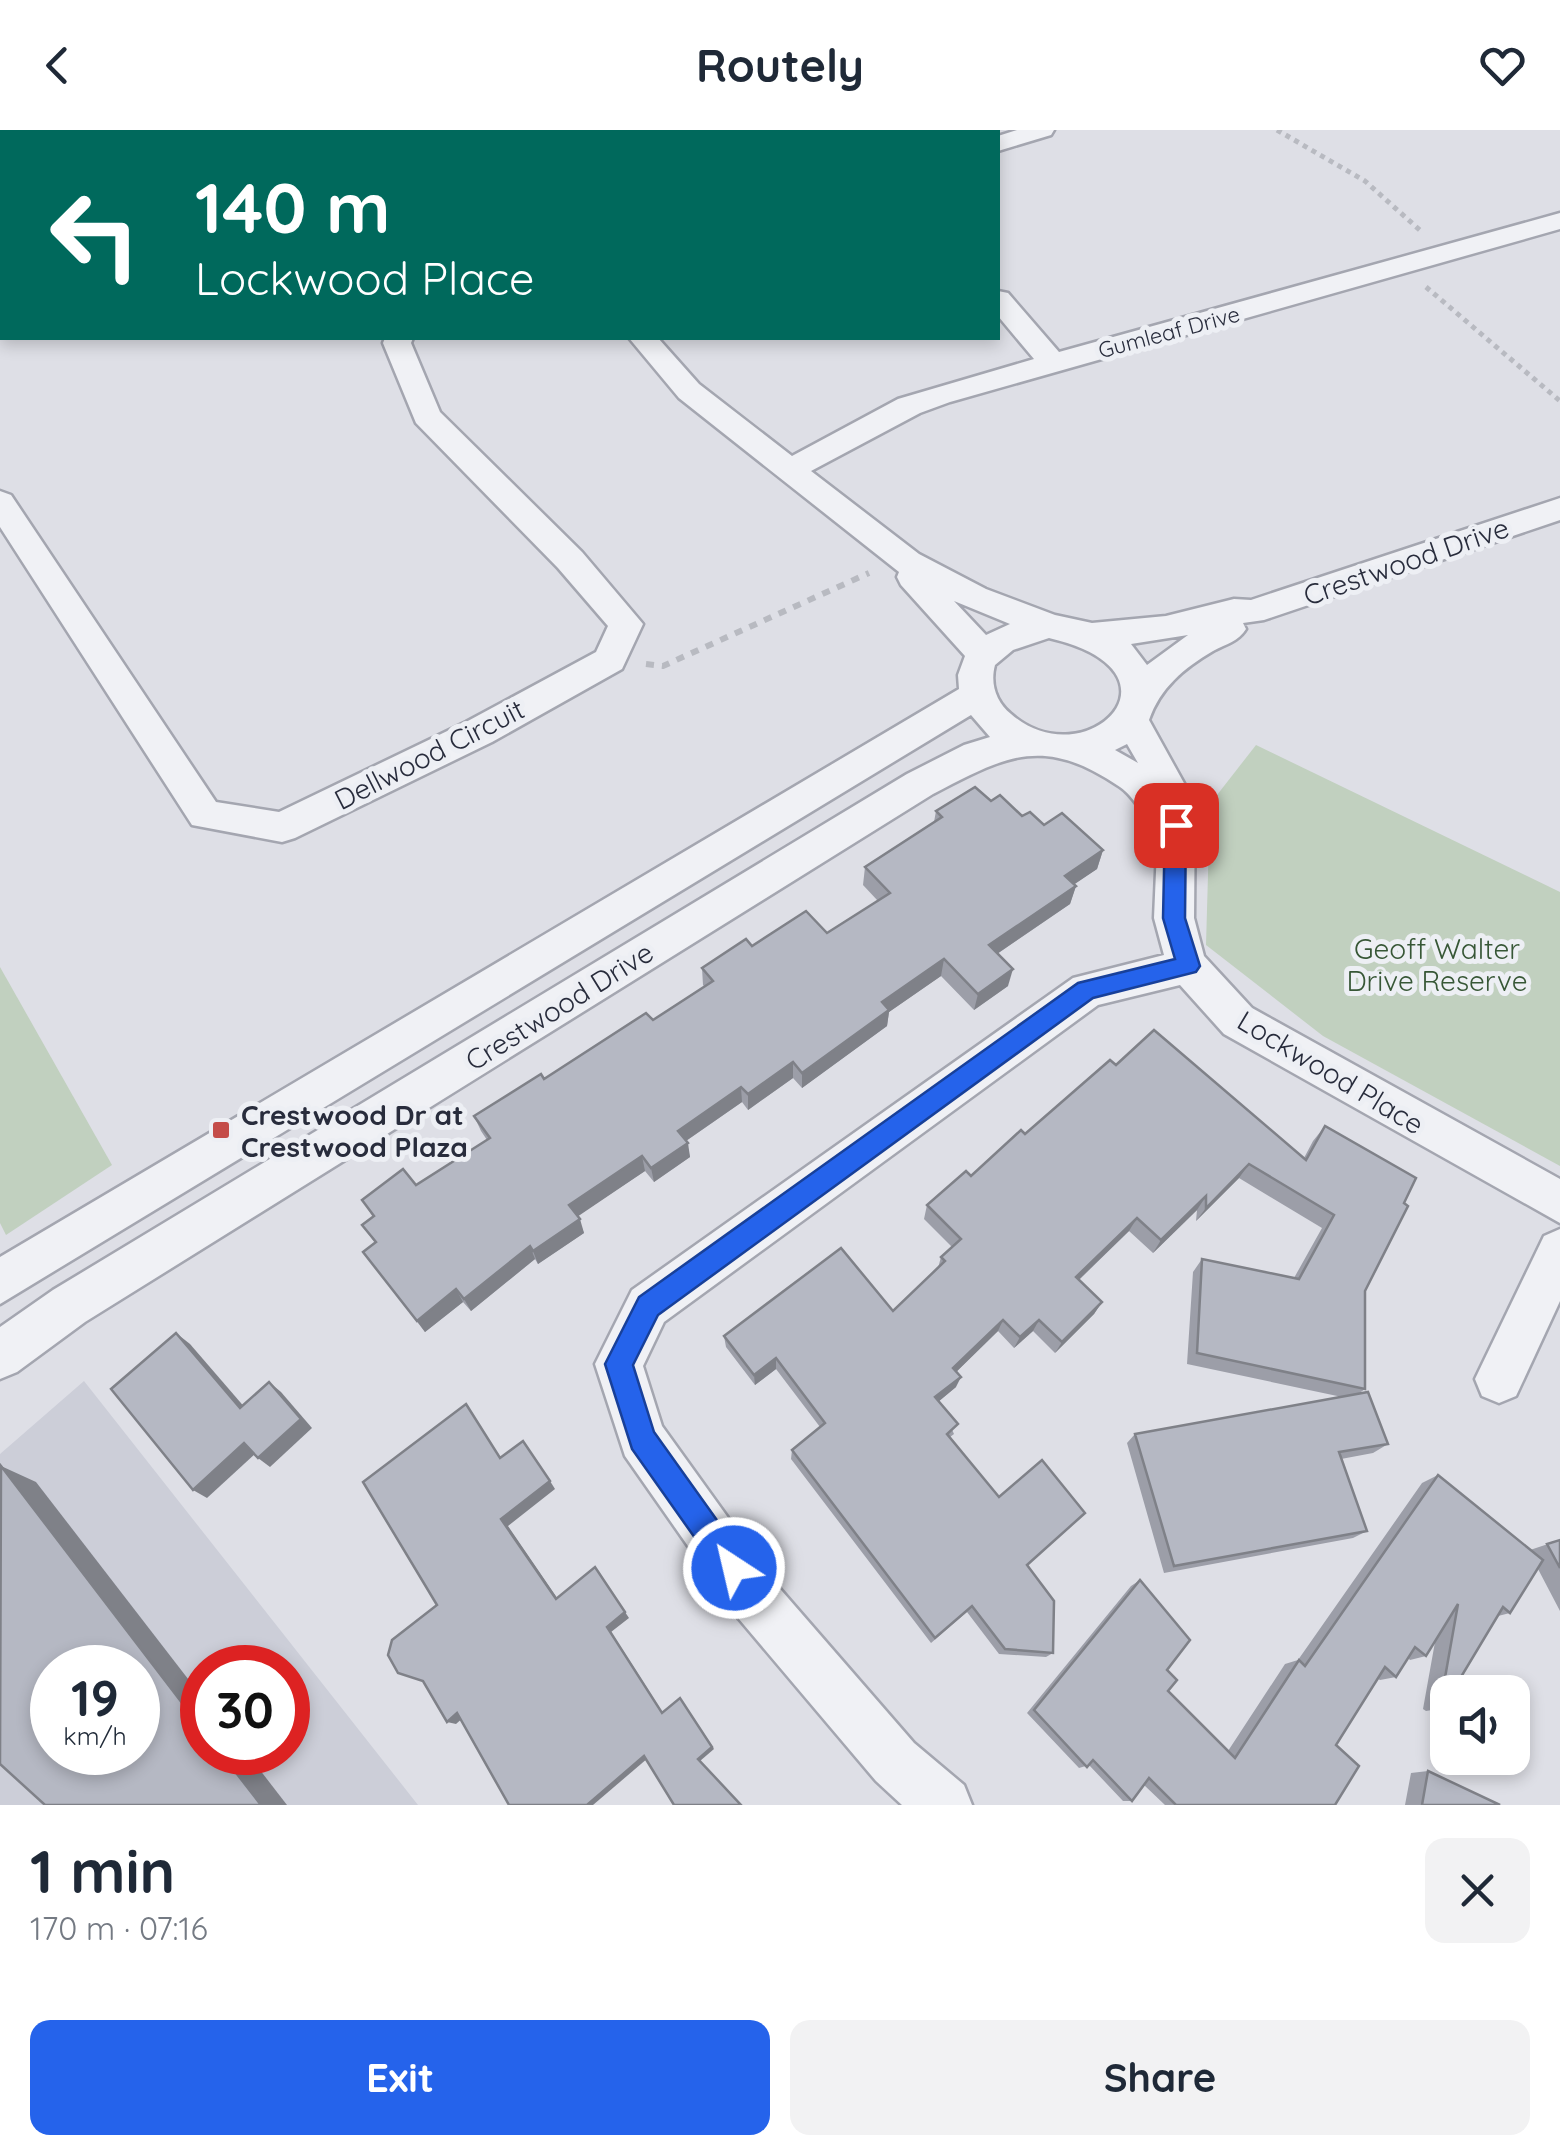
<!DOCTYPE html>
<meta charset="utf-8">
<style>
:root{--surface:#fff;--page:#f2f2f3;--text:#1f2937;--muted:#747a83;--accent:#2563eb}
body{margin:0;font-family:Quicksand,sans-serif;background:var(--page);color:var(--text);height:100vh;display:flex;flex-direction:column;font-size:38px;white-space:nowrap}
*{box-sizing:border-box;margin:0}
p{font-size:32px;color:var(--muted)}
.icon{flex:none;width:55px;height:55px;fill:none;stroke:currentColor;stroke-width:2;stroke-linecap:round;stroke-linejoin:round}
.map{position:relative;height:1675px;overflow:hidden}
.drawer{display:flex;flex-direction:column;background:var(--surface);flex:1}
.drawer>*{flex:none}
.top-card{position:absolute;left:0px;top:0px;width:1000px;height:210px;box-shadow:0 5px 15px #0003;background:#00695c;color:#fff;overflow:hidden}
.fabs{position:absolute;left:1430px;top:1545px;display:grid;gap:20px}
.fabs a{display:grid;place-items:center;width:100px;height:100px;border-radius:20px;background:var(--surface);box-shadow:0 5px 15px #0003;font-size:50px}
.speed{position:absolute;left:30px;top:1515px;display:flex;gap:20px;font-size:50px;font-weight:700;text-align:center}
.speed>*{display:grid;place-content:center;width:130px;height:130px;border-radius:50%;background:var(--surface);box-shadow:0 5px 15px #0003;line-height:1}
.speed small{font-size:25px;font-weight:400}
.speed .limit{border:15px solid #d22;background:#fff;color:#111}
.pin{position:absolute;display:grid;place-items:center;width:85px;height:85px;color:#fff;margin:-42px;border-radius:20px;box-shadow:0 5px 15px #0006}
.me{position:absolute;width:110px;margin:-55px;rotate:325deg;stroke-linejoin:round;filter:drop-shadow(0 0 8px #0008)}
.turn{display:flex;align-items:center;gap:35px;height:210px;padding:0 30px;font-size:45px}
.turn .icon{width:130px;height:130px;stroke-width:2.5}
.turn b{display:block;font-size:70px;line-height:85px}
.round{display:grid;place-items:center;flex:none;width:105px;height:105px;border-radius:20px;background:var(--page)}
.summary{display:flex;align-items:center;justify-content:space-between;height:170px;padding:0 30px}
h1{font-size:60px;font-weight:800;line-height:75px}
.primary-button{display:flex;gap:20px;margin-top:auto;padding:20px 30px}
.primary-button a{flex:1;height:115px;border-radius:20px;background:var(--accent);color:#fff;font-size:40px;font-weight:800;line-height:115px;text-align:center}
.primary-button a+a{background:var(--page);color:var(--text)}
header{display:flex;justify-content:space-between;align-items:center;height:130px;padding:0 30px;background:var(--surface);font-size:45px;font-weight:800}
.map>svg:first-child{display:block}
.built{fill:#ccced8;fill-rule:evenodd}
.green{fill:#c1d0bf}
.lines{fill:none;stroke-linecap:round;stroke-linejoin:round}
.minor-casing{stroke:#a4a6b0;stroke-width:5}
.path-far1{stroke:#b8bac1;stroke-width:5;stroke-dasharray:5 5;stroke-linecap:butt}
.path{stroke:#b8bac1;stroke-width:6;stroke-dasharray:8 8;stroke-linecap:butt}
.minor{fill:#f0f1f5;fill-rule:evenodd}
.wall{fill:#9c9ea8}
.shaded-wall{fill:#7f8188}
.building{fill:#b5b8c3;stroke:#7f8188;stroke-width:2.5;fill-rule:evenodd}
.route{fill:#2563eb;stroke:#184099;stroke-width:2.5}
.poi-dot{fill:#c44c49;stroke:#edeff4;stroke-width:4}
.labels{text-anchor:middle;dominant-baseline:central;stroke-width:10;stroke-linejoin:round;paint-order:stroke}
.far-street-label{font-size:22px;fill:#282c3c;stroke:#edeff4}
.street-label{font-size:28px;fill:#282c3c;stroke:#edeff4}
.park-label{font-size:28px;fill:#375736;stroke:#edeff4}
.poi-label{font-size:28px;font-weight:bold;fill:#282c3c;stroke:#edeff4;text-anchor:start}
</style>
<header><svg class="icon" aria-label="back" viewBox="0 0 24 24"><path d="M15 5l-7 7 7 7"/></svg>Routely<svg class="icon" aria-label="heart" viewBox="0 0 24 24"><path d="M12 20l-8-8c-3-5 5-10 8-4 3-6 11-1 8 4z"/></svg></header>
<div class="map">
<svg width="1560" height="1675" viewBox="0 0 1560 1675">
<rect width="100%" height="100%" fill="#dedfe6"/>
<path class="built" d="M84,1251l334,424h-418v-351zM52,1538h86v84h-86zM202,1538h86v84h-86z"/>
<g class="green">
<path d="M1256,615l304,147v274l-237,-130 -117,-91 4,-141z"/>
<path d="M0,837l112,198 -106,70 -6,-12z"/>
</g>
<g class="lines">
<g class="minor-casing">
<g id="minor">
<path d="M1017,0h37l-3,5 -53,16v-15z"/>
<path d="M1560,83v16l-610,173 -30,11 -109,58 108,83 67,35 69,26 37,8 74,-7 68,-17 17,1 309,-102v22l-296,100 -21,3 3,6c-7,12 -20,15 -33,22 -29,17 -53,37 -64,69l46,83 -1,115 10,38 48,52 308,171v44l-336,-189 -44,-49 -82,20 -434,317 -21,44 19,60 113,157 139,160 50,42 8,20h-70l-26,-24 -137,-162 -114,-163 -30,-92 37,-74 441,-312 91,-23 -10,-37 4,-92c-16,-9 -23,-29 -38,-39 -77,-52 -112,-32 -187,7l-848,528 -68,50 -17,7v-52l53,-37 854,-516 57,-29 26,-8 -19,-22 -971,589v-47l959,-568 -1,-14 7,-19 -64,-71 -4,-8 2,-5 -220,-174 -50,-60h29l41,46 93,72 106,-57 136,-40 -36,-43v-25l10,2 51,59zM954,471l56,23 -24,11zM1188,505l-41,30 -16,-21zM1049,508c147,34 36,141 -38,76 -15,-12 -21,-30 -16,-49l18,-15zM1127,614l11,19 -23,-13z"/>
<path d="M385,208h28l-2,5 29,69 142,140 61,72 -21,45 -130,73 -197,96 -13,4 -90,-17 -192,-298v-36l11,4 205,307 63,10 187,-90 130,-70 12,-26 -50,-58 -142,-145 -33,-80z"/>
<path d="M1560,1099v72l-44,95 -17,7 -17,-7 -7,-17 69,-143z"/>
</g>
</g>
<g class="path-far1">
<path d="M1277,0l88,51 57,51"/>
<path d="M1426,157l134,114"/>
</g>
<path class="path" d="M646,534l17,2 206,-93"/>
<use href="#minor" class="minor"/>
</g>
<g class="wall">
<path d="M991,671l112,49 -6,19 -23,15 2,2 -6,18 -73,50 11,32 -34,24 -33,-34 -52,36 -2,14 -85,62 -9,-10 -45,32 -6,-8 -56,39 4,16 -36,25 -9,-11 -68,45 7,17 -46,31 -3,-5 -64,52 -8,-9 -38,30 -62,-80 12,-9 -13,-18 11,-8 -11,-17 54,-15 71,-45 -6,-9 -7,-15 179,-96 52,-33 -2,-2 -1,-17 50,-22 75,-13 51,-32 -15,-16 2,-18 69,-45 2,-11z"/>
<path d="M1116,935l188,93 9,-17 12,-15 79,77 -39,88v98l-7,5 30,50 -15,9 -32,6 26,72 -14,7 -189,35 -37,-130 8,-9 207,-37 -155,-33 6,-92 9,-13 92,19 28,-50 -83,-50 -43,43 1,-11 -44,43 -24,-22 -50,49 23,22 -8,12 -39,39 -22,-22 -19,17 -16,-17 -42,41v15l-17,14 15,33 -4,3 77,129 26,87 -7,4 -47,-3 -32,-42 -36,31 -140,-184 1,-9 28,-23 -44,-58 -21,16 -29,-38 -2,-11 169,-25 45,-43 3,-11 11,-10 -28,-28 3,-14 44,-29z"/>
<path d="M1438,1345l92,75 30,-10v71l-22,-42 -28,44 -12,3 -55,92 -17,3 -3,-2 12,-67 -9,14 -16,4 -2,-2 -12,19 -16,3 -2,-1 -42,66 -1,60h-170l-21,-20 -12,16h-9l-34,-36 -10,3 -52,-55 104,-127 9,-6 27,90 1,21 60,60 57,-87 13,-4 124,-177z"/>
<path d="M1428,1641l72,34h-95l6,-32z"/>
</g>
<g class="shaded-wall">
<path d="M1103,720l-6,19 -37,25 5,-18z"/>
<path d="M1076,756l-6,18 -85,58 4,-17z"/>
<path d="M944,829l-3,17 -52,36 -2,14 -85,62v-15l80,-71z"/>
<path d="M1013,839l-5,17 -34,24 4,-16z"/>
<path d="M793,932v16l-45,32v-16z"/>
<path d="M741,957l1,15 -62,43 -2,-14z"/>
<path d="M688,1013l2,14 -36,25 -3,-14z"/>
<path d="M642,1026l3,15 -71,48 -5,-14z"/>
<path d="M1249,1034l-10,14 -43,43 10,-13z"/>
<path d="M1206,1066l-9,14 -44,43 8,-13z"/>
<path d="M1137,1088l-8,13 -60,58 7,-12z"/>
<path d="M580,1089l4,14 -46,31 -5,-13z"/>
<path d="M530,1116l5,13 -64,52 -7,-12z"/>
<path d="M456,1159l7,13 -38,30 -8,-11z"/>
<path d="M1102,1172l-8,12 -39,39 7,-11z"/>
<path d="M1003,1190l-5,11 -49,48 4,-11z"/>
<path d="M1039,1190l-6,11 -19,17 6,-11z"/>
<path d="M176,1203l14,11 63,73 -13,-9z"/>
<path d="M776,1228v11l-21,16 -1,-10z"/>
<path d="M961,1247l-5,10 -24,20 3,-10z"/>
<path d="M269,1252l12,10 31,36 -42,39 -12,-9z"/>
<path d="M244,1313l13,9 -50,46 -14,-8z"/>
<path d="M1,1336l35,16 166,215v32z"/>
<path d="M550,1351l5,8 -47,37 54,79 -6,-6 -55,-80z"/>
<path d="M595,1437l34,51 -18,14 54,84 -58,-89z"/>
<path d="M680,1568l34,51 -14,12 -2,-2z"/>
<path d="M457,1583l8,3 -9,8 -9,-2z"/>
<path d="M220,1622h26l41,53h-26z"/>
<path d="M644,1626l4,2 -55,47h-6z"/>
</g>
<g class="building">
<path d="M975,657l16,14 9,-6 22,21 8,-4 14,13 18,-12 41,37 -38,26 11,10 -87,59 24,24 -35,25 -34,-35 -62,43 7,8 -87,63 -9,-11 -45,32 -7,-7 -63,44 10,12 -37,25 -9,-12 -73,49 11,14 -47,32 -3,-5 -66,53 -8,-10 -39,32 -54,-69 13,-10 -14,-17 12,-9 -12,-16 41,-31 13,16 74,-47 -16,-22 67,-42 3,5 102,-66 7,7 60,-39 -11,-13 44,-29 6,7 54,-35 21,22 63,-40 -25,-26 77,-50 -6,-6z"/>
<path d="M1154,900l152,130 19,-34 91,52 -12,25 4,3 -43,85v98l-168,-36 5,-94 97,20 35,-64 -85,-51 -43,44v-12l-45,44 -24,-22 -61,59 26,25 -40,40 -23,-22 -19,17 -17,-17 -50,48 8,9 -26,20 23,27 -11,10 52,63 43,-37 43,53 -58,52 27,36 -1,52 -48,-4 -33,-43 -37,32 -143,-188 33,-27 -49,-65 -22,17 -30,-39 117,-88 52,63 52,-50 -4,-4 20,-18 -34,-34 39,-34 5,5 50,-46 4,4 85,-74 6,5z"/>
<path d="M176,1203l64,75 29,-26 32,37 -43,39 -14,-15 -51,47 -82,-101z"/>
<path d="M1368,1262l20,52 -49,8 28,79 -193,35 -39,-132z"/>
<path d="M466,1274l34,54 23,-17 27,40 -49,38 55,80 39,-32 30,45 -18,15 55,86 18,-15 32,49 -14,12 43,46h-67l-30,-49 -57,49h-78l-52,-92 -10,9 -24,-41 -25,-8 -10,-18 4,-15 45,-35 -74,-123z"/>
<path d="M1,1336l201,263v23h18l41,53h-216l-45,-41zM52,1538h86v84h-86z"/>
<path d="M1438,1345l105,85 -33,53 -7,-6 -51,85h-4v9l-5,7 -3,-2 18,-102 -32,52 -11,-9 -19,30 -11,-10 -49,78 23,21 -24,39h-159l-27,-27 -17,23 -39,-41 -6,7 -53,-57 106,-130 50,60 -23,30 10,10 -9,11 67,67 64,-98 6,6z"/>
<path d="M1560,1410v28l-13,-24z"/>
<path d="M1428,1641l72,34h-78z"/>
</g>
<path class="route" d="M1176,686l10,9 -1,93 15,48 -4,6 -103,26 -435,317 -25,50 21,67 90,126 5,10 -5,11 -10,4 -10,-4 -92,-130 -27,-85 34,-67 439,-314 97,-24 -12,-41 2,-93z"/>
<rect class="poi-dot" x="211" y="990" width="20" height="20" rx="5"/>
<g class="labels">
<g class="far-street-label">
<text transform="translate(1169 202) rotate(-15)">Gumleaf Drive</text>
</g>
<g class="street-label">
<text transform="translate(1406 431) rotate(-19)">Crestwood Drive</text>
<text transform="translate(429 624) rotate(-27)">Dellwood Circuit</text>
<text transform="translate(559 876) rotate(-32)">Crestwood Drive</text>
<text transform="translate(1331 942) rotate(31)">Lockwood Place</text>
</g>
<g class="park-label">
<text x="1437" y="818">Geoff Walter<tspan x="1437" dy="32">Drive Reserve</tspan></text>
</g>
<g class="poi-label">
<text x="241" y="984">Crestwood Dr at<tspan x="241" dy="32">Crestwood Plaza</tspan></text>
</g>
</g>
</svg>
<div class="fabs">
<a><svg class="icon" aria-label="sound" viewBox="0 0 24 24"><path d="M4 9h4l5-4v14l-5-4H4zM17 9q2 3 0 6"/></svg></a>
</div>
<div class="speed"><div>19<small>km/h</small></div><div class="limit">30</div></div>
<div class="pin" style="left:1176px;top:695px;background:#d93025"><svg class="icon" aria-label="arrive" viewBox="0 0 24 24"><path d="M6 21V4h12l-3 4 3 4H6"/></svg></div>
<svg class="me" style="left:734px;top:1438px" viewBox="-20 -20 40 40"><circle r="17" fill="#2563eb" stroke="#fff" stroke-width="3"/><path d="M0-11L8 9 0 5-8 9z" fill="#fff"/></svg>
<div class="top-card">
<div class="turn"><svg class="icon" aria-label="left" viewBox="0 0 24 24"><path d="M17 20v-9H6M10 6l-5 5 5 5"/></svg><div><b>140 m</b>Lockwood Place</div></div>
</div>
</div>
<section class="drawer">
<div class="summary"><div><h1>1 min</h1><p>170 m · 07:16</p></div><a class="round"><svg class="icon" aria-label="close" viewBox="0 0 24 24"><path d="M6 6l12 12M18 6L6 18"/></svg></a></div>
<div class="primary-button"><a>Exit</a><a>Share</a></div>
</section>
